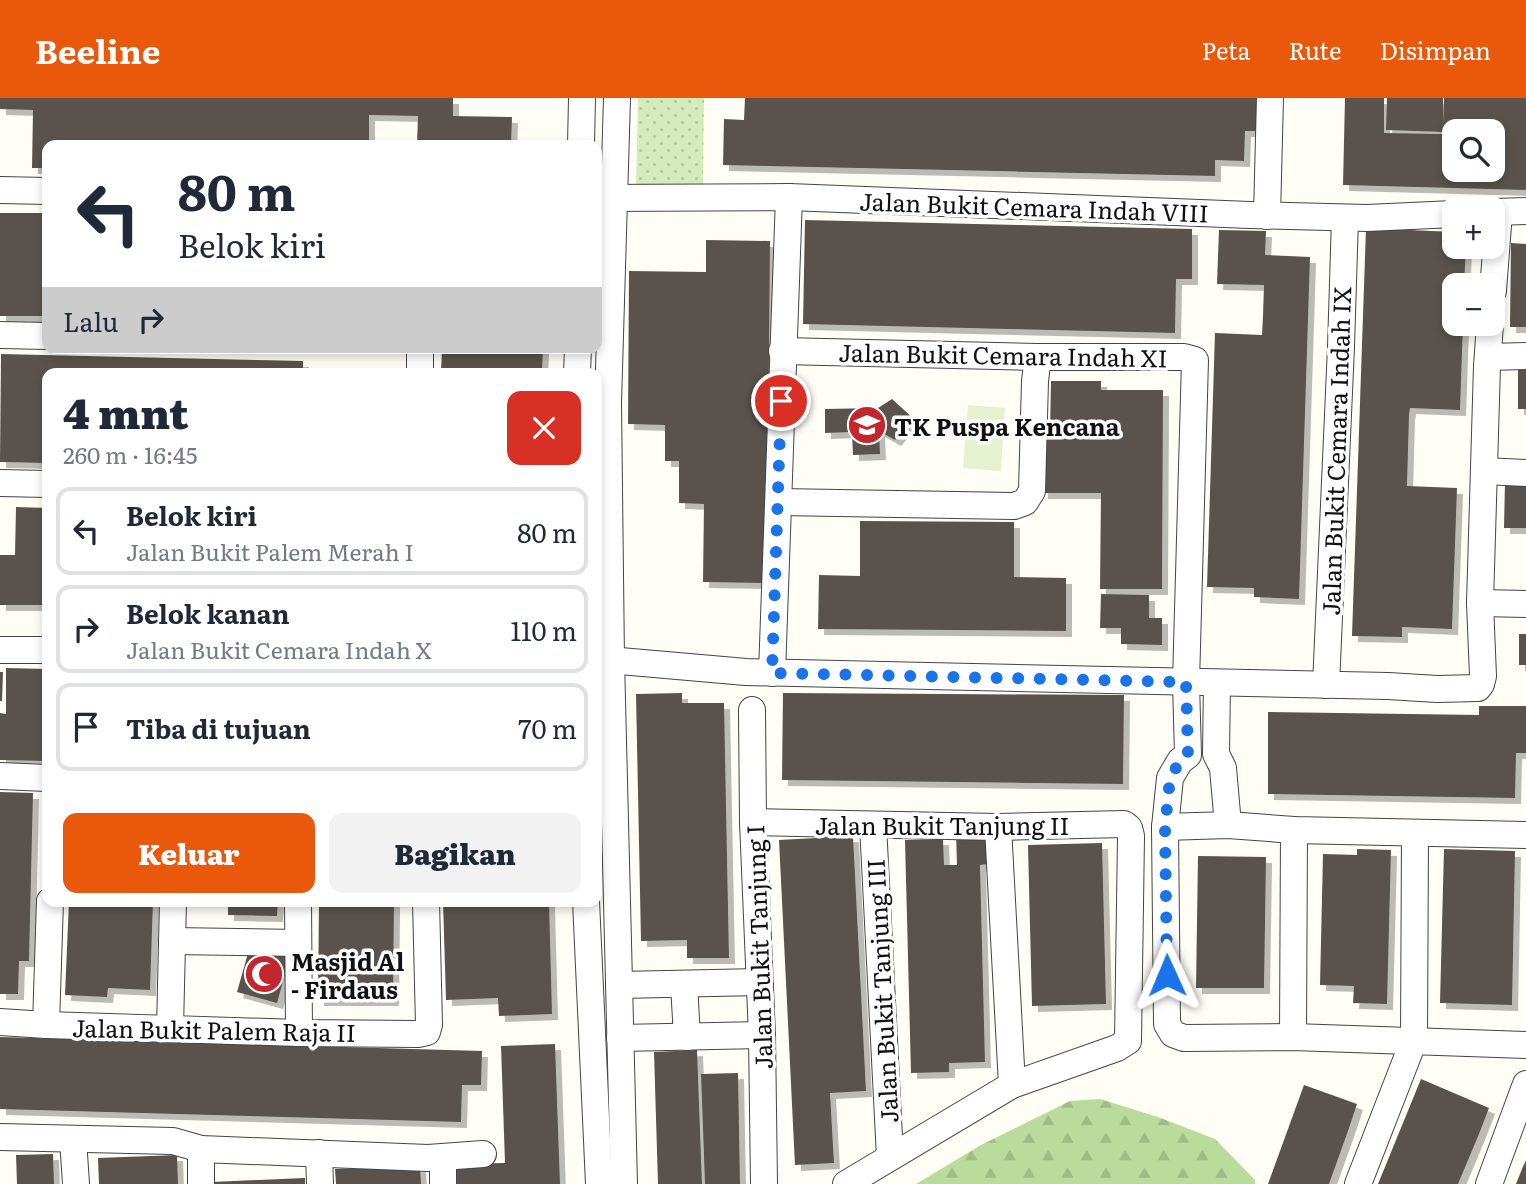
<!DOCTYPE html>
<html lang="id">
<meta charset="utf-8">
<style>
:root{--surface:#fff;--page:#f2f2f3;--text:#1f2937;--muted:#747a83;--line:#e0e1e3;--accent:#ea580c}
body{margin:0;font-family:Literata,serif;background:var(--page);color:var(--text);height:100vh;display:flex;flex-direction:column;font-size:26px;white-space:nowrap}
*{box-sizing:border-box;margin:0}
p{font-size:23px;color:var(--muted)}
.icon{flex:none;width:38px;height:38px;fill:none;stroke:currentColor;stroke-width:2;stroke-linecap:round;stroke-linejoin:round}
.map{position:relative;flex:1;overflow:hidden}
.drawer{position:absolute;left:42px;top:270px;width:560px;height:539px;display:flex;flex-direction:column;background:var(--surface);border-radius:14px;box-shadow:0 4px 10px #0003}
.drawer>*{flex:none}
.top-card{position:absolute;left:42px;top:42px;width:560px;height:214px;border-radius:14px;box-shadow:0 4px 10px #0003;background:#fff;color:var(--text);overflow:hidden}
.tools{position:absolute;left:1442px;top:21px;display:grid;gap:14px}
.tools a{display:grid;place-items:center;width:63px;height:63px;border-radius:14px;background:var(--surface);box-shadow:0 4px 10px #0003;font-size:35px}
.pin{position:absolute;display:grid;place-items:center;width:60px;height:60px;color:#fff;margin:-30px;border:4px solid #fff;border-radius:50%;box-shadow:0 2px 7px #0007}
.me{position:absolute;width:77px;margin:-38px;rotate:359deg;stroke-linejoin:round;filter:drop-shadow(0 0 5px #0008)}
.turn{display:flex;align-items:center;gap:24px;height:147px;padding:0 21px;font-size:32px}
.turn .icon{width:91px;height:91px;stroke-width:2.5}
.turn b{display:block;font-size:49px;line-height:60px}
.then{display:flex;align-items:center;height:66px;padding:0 21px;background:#0003;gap:14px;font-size:26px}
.round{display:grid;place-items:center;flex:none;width:74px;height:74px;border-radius:14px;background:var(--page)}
.headline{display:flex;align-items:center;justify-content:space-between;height:119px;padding:0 21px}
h1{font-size:42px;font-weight:800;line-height:52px}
.cta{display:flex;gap:14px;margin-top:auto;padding:14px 21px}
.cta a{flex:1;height:80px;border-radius:14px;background:var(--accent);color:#fff;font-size:28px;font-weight:800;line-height:80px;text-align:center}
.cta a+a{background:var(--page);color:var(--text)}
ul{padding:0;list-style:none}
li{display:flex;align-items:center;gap:21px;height:88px;margin:0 14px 10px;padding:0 7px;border:4px solid var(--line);border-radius:14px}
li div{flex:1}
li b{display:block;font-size:26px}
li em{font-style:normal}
header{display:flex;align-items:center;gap:42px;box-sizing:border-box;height:98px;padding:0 35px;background:var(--accent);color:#fff}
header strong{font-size:33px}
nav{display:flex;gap:38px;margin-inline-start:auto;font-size:24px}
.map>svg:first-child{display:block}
.grass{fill:url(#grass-dots)}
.forest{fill:url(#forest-firs)}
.pitch{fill:#e6f2cf}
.building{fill:#5a524d;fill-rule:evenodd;filter:url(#shadow)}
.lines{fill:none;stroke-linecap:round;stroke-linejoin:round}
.street-casing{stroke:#444;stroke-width:28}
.street{stroke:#fff;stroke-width:26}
.route{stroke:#1a73e8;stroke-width:12;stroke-dasharray:0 21.6}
.labels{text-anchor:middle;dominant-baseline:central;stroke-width:7;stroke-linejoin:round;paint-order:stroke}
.street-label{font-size:24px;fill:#111;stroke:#fff}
.poi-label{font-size:24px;font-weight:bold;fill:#111;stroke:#fff;text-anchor:start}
</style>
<header>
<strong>Beeline</strong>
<nav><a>Peta</a><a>Rute</a><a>Disimpan</a></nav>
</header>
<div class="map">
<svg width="1526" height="1086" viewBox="0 0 1526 1086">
<defs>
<pattern id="grass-dots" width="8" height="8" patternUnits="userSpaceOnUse" patternTransform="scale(1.75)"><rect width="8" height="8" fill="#d5ebbd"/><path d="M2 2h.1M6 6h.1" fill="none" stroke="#b6c8a1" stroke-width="1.8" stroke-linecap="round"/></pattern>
<pattern id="forest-firs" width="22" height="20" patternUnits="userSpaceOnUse" patternTransform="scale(1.75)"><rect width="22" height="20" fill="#b9dc9c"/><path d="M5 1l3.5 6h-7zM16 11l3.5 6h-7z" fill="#9ebc85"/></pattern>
<filter id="shadow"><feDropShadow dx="6" dy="6" stdDeviation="0" flood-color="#0004"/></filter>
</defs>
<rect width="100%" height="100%" fill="#fffdf5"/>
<path class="grass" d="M638,0h66l-1,87h-67z"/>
<path class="forest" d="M1100,1001l58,18 57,22 40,41v4h-339l65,-39 89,-44z"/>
<path class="pitch" d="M968,307l37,3 -4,63 -38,-3z"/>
<g class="building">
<path d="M0,0h453v18l59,1 -1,28h-94l1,-29 -49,-1v30h-322v23h-15l1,-58 -33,-1z"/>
<path d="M745,0h512l-1,33h-11l-1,30 -29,-1v16l-492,-11 1,-46 20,1z"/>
<path d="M1345,0h39v35l59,1v-2l-57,-2 1,-32h56v27l1,-27h82v92l-183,-5zM1454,33h39v39h-39z"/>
<rect x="0" y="115" width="47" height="103"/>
<path d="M805,122l387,9v50h-16l-1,54 -372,-9z"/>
<path d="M1366,130l88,4v15h12l-2,38h-10v39h9l-3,86 -50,-2 -1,7 -2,71 50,2 -5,141 -50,-2v10l-50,-1z"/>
<path d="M1219,132l47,1 -1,24 45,2 -11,342 -45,-2v-9l-47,-1 8,-254 47,2 1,-19 1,-31 -47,-1z"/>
<path d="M706,142l64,1 -3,342 -64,-1 1,-78 -25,-1v-42h-14v-36l-37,-1 1,-153 77,1z"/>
<path d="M1511,145l15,1v83h-16z"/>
<path d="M442,250h101l-1,25h-101z"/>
<path d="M1,256l302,7v12h-256v90l-47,-1z"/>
<rect x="1518" y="271" width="8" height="40"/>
<path d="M1051,283h50v9h62l-1,199h-62l1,-96h-59l1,-62h7z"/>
<path d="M892,301l22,20 -19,21 -16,-9 1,23 -27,1 -1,-23 -27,1v-24l53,-1z"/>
<path d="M1505,384l21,1v45h-22z"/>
<path d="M16,409l31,1v97h-47v-50h15z"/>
<path d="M860,423l154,1v55l52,1v53l-248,-2 1,-54 41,1z"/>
<path d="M1101,496l48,1v23h13v27l-41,-1v-16h-21z"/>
<rect x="1519" y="536" width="7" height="31"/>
<path d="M6,570l41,1v92l-47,-1v-47l6,1z"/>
<path d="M0,574h3l-1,29h-2z"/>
<path d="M682,595v10h42l5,255h-42v-18l-46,1 -5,-247z"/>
<path d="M783,595l341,2 -1,89 -341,-4z"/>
<path d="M1479,608h47v47h-10l-1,45 -247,-4v-82l211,3z"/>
<path d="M0,694l33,1 -4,168h-10l-1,33h-18z"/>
<path d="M987,733l1,33 -8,1 5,197 -36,1v9l-38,1 -6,-233 38,-1 1,26h13l-1,-33z"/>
<path d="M853,738l13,255 -36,2 4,70 -39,2 -16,-325z"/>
<path d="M1102,745l4,161 -74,2 -4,-161z"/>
<path d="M1357,751l34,1 -4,154 -34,-1 1,-17 -34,-1 3,-131 34,1z"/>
<path d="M1444,751l71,2 -3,154 -72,-2z"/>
<path d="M1198,758l68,1 -2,131h-68z"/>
<path d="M69,803h84l-3,89 -42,-2 -1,9 -42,-2z"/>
<path d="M228,803h50l-1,15 -49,-1z"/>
<path d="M319,803h75l-1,99h-75z"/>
<path d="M443,803h106l3,113 -53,2 -1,-18 -52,2z"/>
<path d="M250,848l40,11 -13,46 -40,-11z"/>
<path d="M0,939l482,14 -1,34h-19l-1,37 -461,-13z"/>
<path d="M555,946l5,140h-103l-1,-20 49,-1 -4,-117z"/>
<path d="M697,952l5,134h-44l-4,-132z"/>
<path d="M738,975l2,111h-35l-4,-110z"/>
<path d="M1421,981l68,29 -10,26 -21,50h-80z"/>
<path d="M1304,987l53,19 -9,27 -19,53h-61z"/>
<path d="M53,1056l1,30h-37l-1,-29z"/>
<path d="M177,1057l1,29h-79l-1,-26z"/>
<path d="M1526,1062v24h-10l6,-15z"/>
<path d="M420,1068l1,18h-85l-1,-15z"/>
<path d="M305,1080v6h-94v-2z"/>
</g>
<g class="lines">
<g class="street-casing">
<g id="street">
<path d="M617,0l-9,305 3,257 13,524"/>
<path d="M581,47l1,-47"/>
<path d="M0,92l47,1"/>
<path d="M598,100l191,-1 461,18 117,3 87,-4"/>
<path d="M1493,114l33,-1"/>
<path d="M1267,118l3,-118"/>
<path d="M1493,193l6,-79"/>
<path d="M0,237l47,1"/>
<path d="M782,253l256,6h146l11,3 -9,322 2,73 -8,6 -10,17 -5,49 2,197 6,10 11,4 109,-1 233,8"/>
<path d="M1488,259l38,-1"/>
<path d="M420,275v-25"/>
<path d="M577,275l1,-25"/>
<path d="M1484,373l42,2"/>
<path d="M0,385l47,1"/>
<path d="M779,404l235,4 11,-4 7,-11 3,-110 3,-24"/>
<path d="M1480,505l46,1"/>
<path d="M0,552h47"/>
<path d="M597,561l149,13 642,14 49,3 41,-1 3,-4 2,-8 -3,-73 7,-237 3,-42"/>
<path d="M772,575l17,-476"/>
<path d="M1217,585l-1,71 7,14 5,57"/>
<path d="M1326,587l15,-338 4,-129"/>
<path d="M752,612l1,112 9,213 2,149"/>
<path d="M0,678l47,2"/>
<path d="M753,724l245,5 126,-3 5,4 2,8 -3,205 -11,7 -105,37 -166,99"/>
<path d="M873,727l17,332"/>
<path d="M998,729l14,258"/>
<path d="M1165,729l63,-2 66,5 232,5"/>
<path d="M298,803l1,132"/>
<path d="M586,803l13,283"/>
<path d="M172,843l126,2"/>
<path d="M684,886l3,53"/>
<path d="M619,887l141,-3"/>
<path d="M0,924l46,3 253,8 119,1 9,-2 2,-7 -3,-124"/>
<path d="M46,927l4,-124"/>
<path d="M170,931l3,-128"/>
<path d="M1293,939l1,-207"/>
<path d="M620,940l142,-3"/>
<path d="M0,1039l173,4 28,8 227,9 55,-4"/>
<path d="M73,1041l3,45"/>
<path d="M201,1051v35"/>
<path d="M319,1055l1,31"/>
<path d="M443,1060v26"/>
<path d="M1358,1086l56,-144 1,-206"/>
<path d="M1489,1086l37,-100"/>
</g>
</g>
<use href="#street" class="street"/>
</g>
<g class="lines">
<path class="route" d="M781,303l-9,272 414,9 2,73 -8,6 -10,17 -5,49 2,148"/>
</g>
<defs>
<g id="school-disc" transform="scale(2.0125)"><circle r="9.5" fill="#c4262e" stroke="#fff"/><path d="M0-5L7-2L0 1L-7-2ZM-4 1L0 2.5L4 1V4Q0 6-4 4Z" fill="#fff"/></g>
<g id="mosque-disc" transform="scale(2.0125)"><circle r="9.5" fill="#c4262e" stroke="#fff"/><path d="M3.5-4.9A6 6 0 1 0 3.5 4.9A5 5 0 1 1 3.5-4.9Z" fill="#fff"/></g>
</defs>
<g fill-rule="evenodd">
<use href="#school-disc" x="867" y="327"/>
<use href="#mosque-disc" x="264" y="876"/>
</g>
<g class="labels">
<g class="street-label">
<text transform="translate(1034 108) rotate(2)">Jalan Bukit Cemara Indah VIII</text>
<text transform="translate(1003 256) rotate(1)">Jalan Bukit Cemara Indah XI</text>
<text transform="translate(1335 353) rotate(-88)">Jalan Bukit Cemara Indah IX</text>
<text x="942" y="726">Jalan Bukit Tanjung II</text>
<text transform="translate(758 849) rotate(-92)">Jalan Bukit Tanjung I</text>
<text transform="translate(881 893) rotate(-93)">Jalan Bukit Tanjung III</text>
<text transform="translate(214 931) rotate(1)">Jalan Bukit Palem Raja II</text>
</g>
<g class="poi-label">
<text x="894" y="327">TK Puspa Kencana</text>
<text x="291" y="862">Masjid Al<tspan x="291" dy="28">- Firdaus</tspan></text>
</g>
</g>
</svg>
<div class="tools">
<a><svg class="icon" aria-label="search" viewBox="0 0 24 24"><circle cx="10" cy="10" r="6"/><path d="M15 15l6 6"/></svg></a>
<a>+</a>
<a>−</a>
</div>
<div class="pin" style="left:781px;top:303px;background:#d93025"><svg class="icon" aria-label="arrive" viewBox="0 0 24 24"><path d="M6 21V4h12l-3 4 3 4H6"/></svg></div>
<svg class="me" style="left:1167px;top:877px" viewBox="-20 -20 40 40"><path d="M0-17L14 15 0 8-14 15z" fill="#1a73e8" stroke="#fff" stroke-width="4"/></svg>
<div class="top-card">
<div class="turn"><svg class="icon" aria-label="left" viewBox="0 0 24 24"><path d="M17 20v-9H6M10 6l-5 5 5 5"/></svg><div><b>80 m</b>Belok kiri</div></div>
<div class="then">Lalu<svg class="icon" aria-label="right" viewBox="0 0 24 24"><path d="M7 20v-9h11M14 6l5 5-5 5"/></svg></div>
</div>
<section class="drawer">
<div class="headline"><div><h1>4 mnt</h1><p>260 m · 16:45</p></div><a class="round" style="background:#d93025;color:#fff"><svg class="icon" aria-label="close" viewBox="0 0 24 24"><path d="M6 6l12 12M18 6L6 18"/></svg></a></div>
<ul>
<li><svg class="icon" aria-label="left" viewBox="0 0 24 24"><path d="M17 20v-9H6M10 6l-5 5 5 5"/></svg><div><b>Belok kiri</b><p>Jalan Bukit Palem Merah I</p></div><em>80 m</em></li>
<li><svg class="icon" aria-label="right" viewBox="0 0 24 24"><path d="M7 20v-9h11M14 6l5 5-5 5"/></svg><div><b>Belok kanan</b><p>Jalan Bukit Cemara Indah X</p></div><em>110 m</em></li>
<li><svg class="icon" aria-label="arrive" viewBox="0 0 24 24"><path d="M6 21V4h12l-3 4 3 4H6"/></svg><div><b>Tiba di tujuan</b></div><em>70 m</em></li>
</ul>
<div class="cta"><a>Keluar</a><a>Bagikan</a></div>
</section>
</div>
